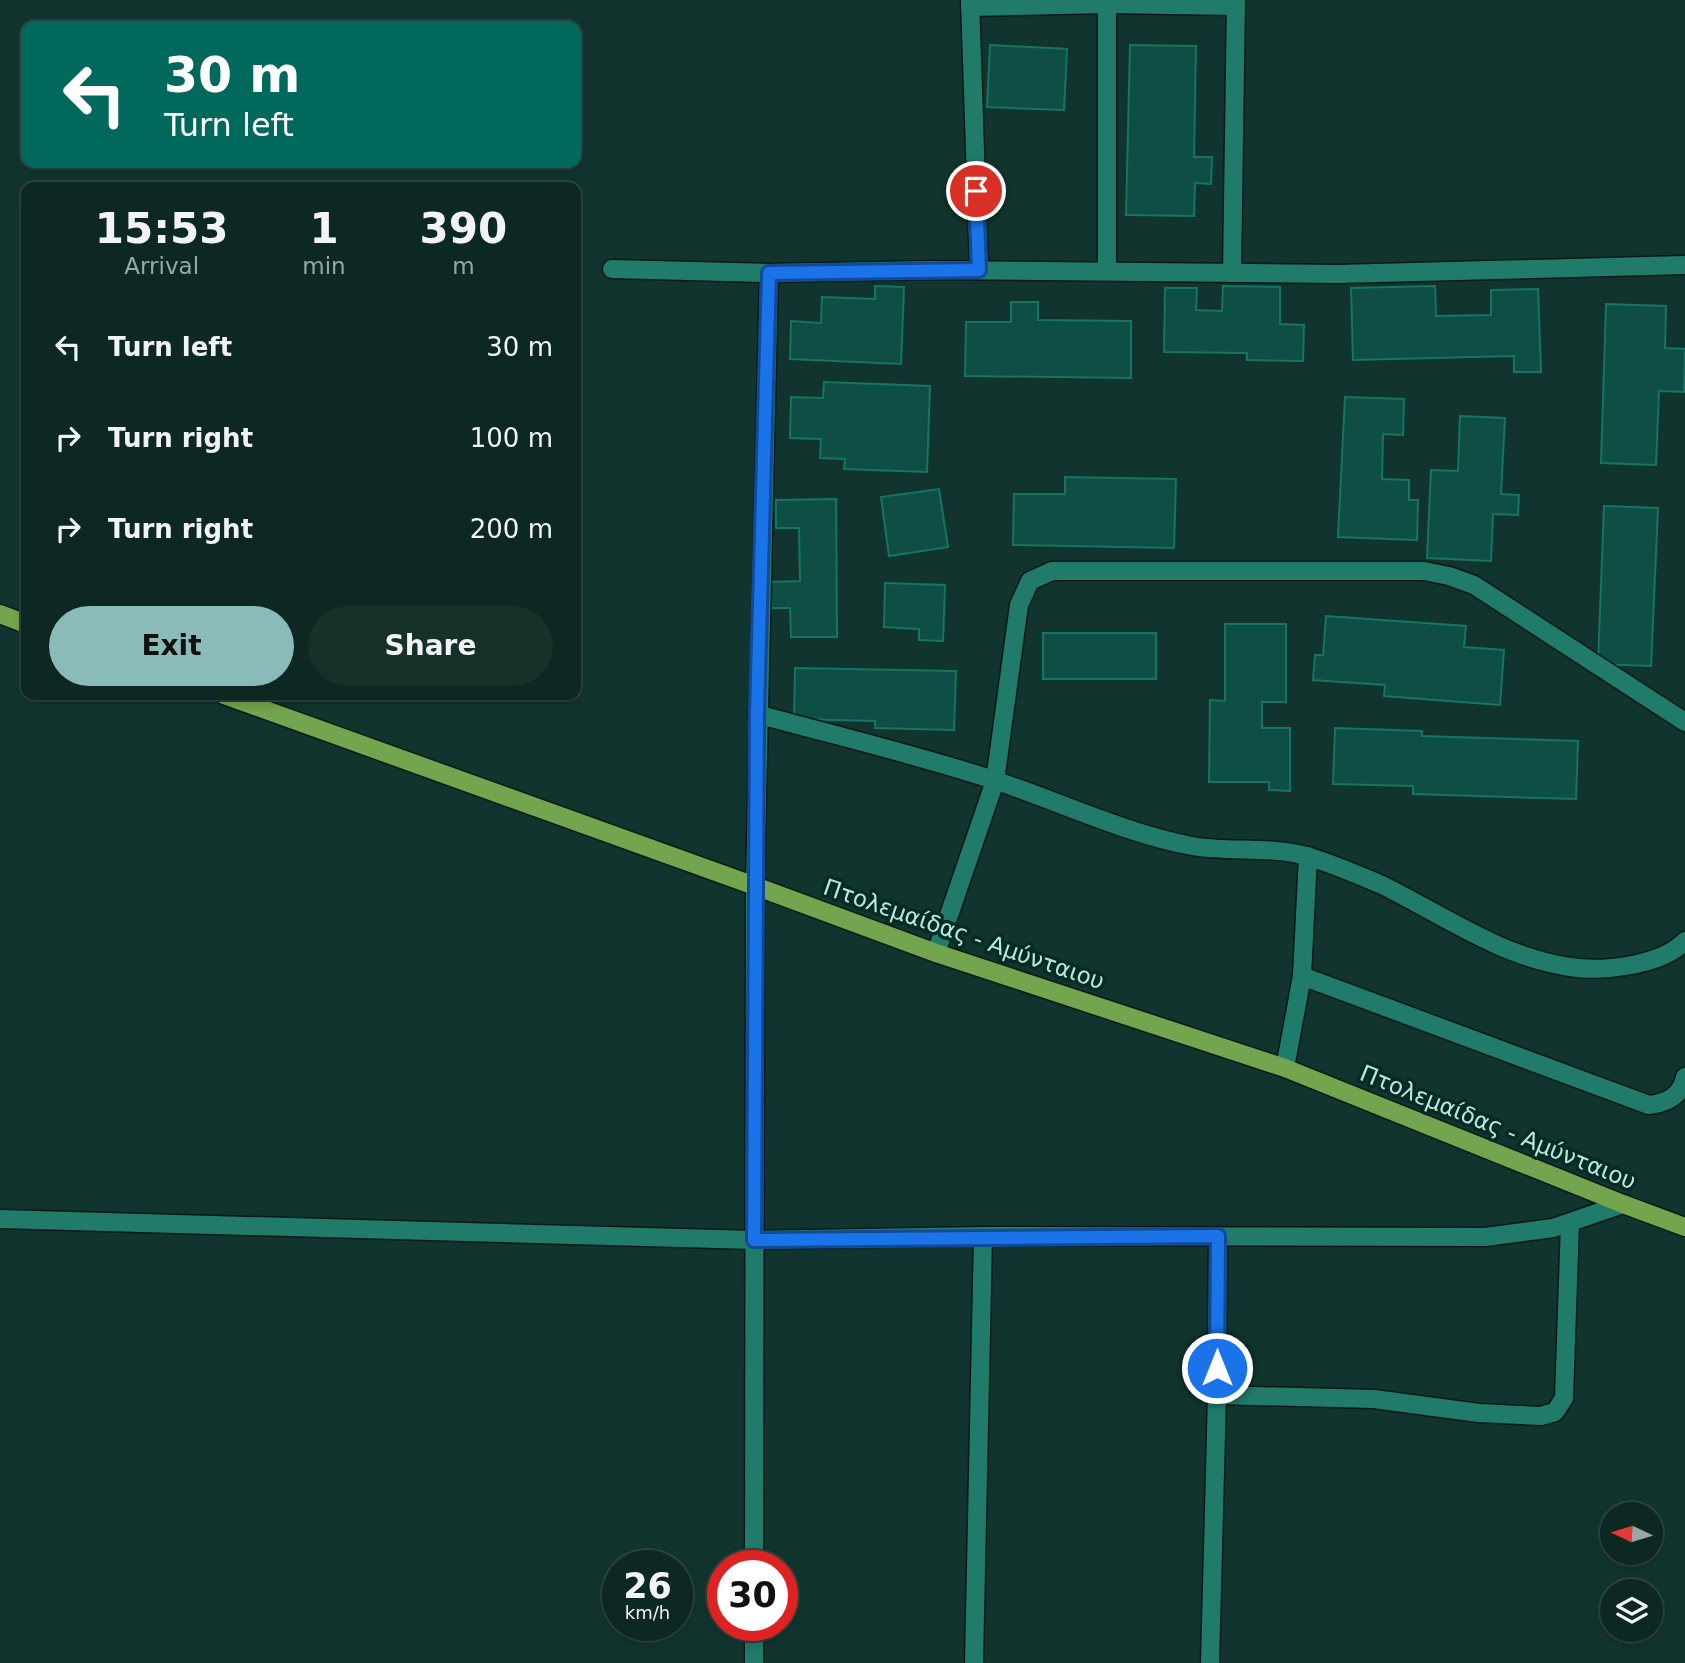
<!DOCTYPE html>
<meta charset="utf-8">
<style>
:root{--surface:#0d2822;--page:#16302a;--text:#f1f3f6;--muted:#9aa6a5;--line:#2d4440;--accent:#8bbbb9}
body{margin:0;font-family:"DejaVu Sans",sans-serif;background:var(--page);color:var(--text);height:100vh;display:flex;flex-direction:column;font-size:26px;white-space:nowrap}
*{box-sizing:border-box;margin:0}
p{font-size:23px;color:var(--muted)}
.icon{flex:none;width:38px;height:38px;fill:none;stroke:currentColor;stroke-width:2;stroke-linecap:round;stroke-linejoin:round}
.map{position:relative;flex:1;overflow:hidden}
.drawer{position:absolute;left:21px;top:182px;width:560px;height:518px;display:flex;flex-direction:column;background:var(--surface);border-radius:14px;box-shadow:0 4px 10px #0003,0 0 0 2px var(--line)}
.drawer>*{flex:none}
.guide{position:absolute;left:21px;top:21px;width:560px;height:147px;border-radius:14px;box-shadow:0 4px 10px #0003,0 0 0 2px var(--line);background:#00695c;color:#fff;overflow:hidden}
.needle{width:46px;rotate:274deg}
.buttons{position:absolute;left:1600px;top:1502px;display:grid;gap:14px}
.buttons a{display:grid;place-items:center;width:63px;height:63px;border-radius:50%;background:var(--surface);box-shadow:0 4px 10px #0003,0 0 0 2px var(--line);font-size:35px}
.speed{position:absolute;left:602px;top:1550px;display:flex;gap:14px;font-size:35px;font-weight:700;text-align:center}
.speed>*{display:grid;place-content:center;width:91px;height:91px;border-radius:50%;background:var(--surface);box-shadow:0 4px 10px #0003,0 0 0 2px var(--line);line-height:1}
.speed small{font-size:18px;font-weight:400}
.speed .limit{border:10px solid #d22;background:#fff;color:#111}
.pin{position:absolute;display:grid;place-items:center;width:60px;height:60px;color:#fff;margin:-30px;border:4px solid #fff;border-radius:50%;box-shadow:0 2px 7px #0007}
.me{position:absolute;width:77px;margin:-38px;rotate:0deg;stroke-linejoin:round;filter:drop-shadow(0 0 5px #0008)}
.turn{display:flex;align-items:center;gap:24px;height:147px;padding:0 28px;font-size:32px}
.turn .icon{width:91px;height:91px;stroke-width:2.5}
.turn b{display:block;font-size:49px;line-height:60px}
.eta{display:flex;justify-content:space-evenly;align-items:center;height:119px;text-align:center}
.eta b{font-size:42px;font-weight:700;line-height:49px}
.cta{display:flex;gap:14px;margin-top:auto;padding:14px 28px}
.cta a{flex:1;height:80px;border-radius:42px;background:var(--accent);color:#111;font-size:28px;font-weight:700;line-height:80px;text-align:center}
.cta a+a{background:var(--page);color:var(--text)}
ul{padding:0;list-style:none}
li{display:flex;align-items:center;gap:21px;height:91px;padding:0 28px}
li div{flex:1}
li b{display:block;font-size:26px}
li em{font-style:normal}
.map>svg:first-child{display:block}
.building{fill:#0e4e44;stroke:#157464;stroke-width:2}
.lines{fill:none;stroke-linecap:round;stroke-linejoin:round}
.minor-casing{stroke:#0b1a16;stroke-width:21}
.major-casing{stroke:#0b1a16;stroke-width:21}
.minor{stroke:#207b6b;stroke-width:18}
.major{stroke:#73a54e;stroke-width:18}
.route-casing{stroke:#114b97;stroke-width:18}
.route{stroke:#1a73e8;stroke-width:12}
.labels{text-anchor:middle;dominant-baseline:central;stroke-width:7;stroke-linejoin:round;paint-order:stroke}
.street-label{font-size:23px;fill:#b7e9dd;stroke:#062b25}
</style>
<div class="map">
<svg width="1685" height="1663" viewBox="0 0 1685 1663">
<rect width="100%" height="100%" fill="#11352e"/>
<g class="building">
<path d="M990,45l77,4 -3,61 -77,-3z"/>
<path d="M1130,45l66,1 -2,111h18l-1,27 -16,-1 -1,33 -68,-1z"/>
<path d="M875,286l29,1 -3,77 -111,-5 1,-38 30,2 1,-26 53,2z"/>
<path d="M1223,286l57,1v37l24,1 -1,36 -56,-1v-7l-83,-1 1,-64h32l-1,22 26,1z"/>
<path d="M1435,286l1,30 55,-1v-25l47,-1 3,83h-27v-16l-161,4 -2,-72z"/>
<path d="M1011,302h27v18l93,1v57l-166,-2 1,-54h45z"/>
<path d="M1606,304l60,2 -1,42 20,1 -1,43 -25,-1 -3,74 -55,-2z"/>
<path d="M824,382l106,4 -3,86 -83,-3 1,-10 -25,-1 1,-19 -31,-1 1,-41 32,1z"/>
<path d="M1345,397l59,2 -1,36 -20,-1 -1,45 27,1v20h9l-1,40 -79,-3z"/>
<path d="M1460,416l45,2 -4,76 18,1 -1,20 -25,-1 -2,47 -64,-3 4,-88 27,1z"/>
<path d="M1065,477l111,2 -2,69 -161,-3 1,-51h51z"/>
<path d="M939,489l9,58 -59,9 -8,-59z"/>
<path d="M836,499l1,138h-46l-1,-29h-20l-1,-26 31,-1 -1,-53h-23v-28z"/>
<path d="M1604,506l54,2 -7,158 -53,-2z"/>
<path d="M885,583l60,2 -2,56 -24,-1v-11l-35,-2z"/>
<path d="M1326,616l140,10 -2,21 40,3 -4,55 -116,-9 1,-11 -72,-5 2,-25h8z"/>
<path d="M1225,624h61v78h-24v26h28v63l-21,-1v-8h-60l1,-82 15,1z"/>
<rect x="1043" y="633" width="113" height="46"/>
<path d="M795,668l161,3 -2,59 -79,-2v-7l-81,-2z"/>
<path d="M1335,728l87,3v5l156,5 -2,58 -163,-5v-8l-80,-2z"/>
</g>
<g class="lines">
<g class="minor-casing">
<g id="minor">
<path d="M970,0l9,270"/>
<path d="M970,7l137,-3 129,2"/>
<path d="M612,269l157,4 162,-3 407,4 347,-9"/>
<path d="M1107,270v-266"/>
<path d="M1232,273l4,-273"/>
<path d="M757,714c80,22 161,41 240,67 63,21 130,53 195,65 39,7 83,-1 121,12 24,8 46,17 69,27 61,30 119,72 188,82 32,5 91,-1 115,-26"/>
<path d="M936,953l59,-172 24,-176 11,-24 22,-10h372l25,5 25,9 211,137"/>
<path d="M1302,976l347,129c18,-2 32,-9 36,-28"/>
<path d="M1285,1068l17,-92 6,-120"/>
<path d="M0,1219l754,21 229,-4 502,1 68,-9 70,-24"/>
<path d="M1217,1395l157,4 105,14 62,3 14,-4 9,-14 6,-175"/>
<path d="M754,1566l1,-680 14,-613"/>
<path d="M754,1663v-37"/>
<path d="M974,1663l9,-427"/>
<path d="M1210,1663l7,-268 1,-159"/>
</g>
</g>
<g class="major-casing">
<g id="major">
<path d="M0,614l26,10"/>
<path d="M224,695l531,191 181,67 349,115 338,136 62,23"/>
</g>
</g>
<use href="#minor" class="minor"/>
<use href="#major" class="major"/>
</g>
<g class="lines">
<g class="route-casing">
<path id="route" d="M976,191l3,79 -210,3 -12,441 -3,526 464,-4 -1,132"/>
</g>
<use href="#route" class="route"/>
</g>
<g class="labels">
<g class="street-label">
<text transform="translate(964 934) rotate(19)">Πτολεμαίδας - Αμύνταιου</text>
<text transform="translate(1498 1127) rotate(22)">Πτολεμαίδας - Αμύνταιου</text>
</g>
</g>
</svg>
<div class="buttons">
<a><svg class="needle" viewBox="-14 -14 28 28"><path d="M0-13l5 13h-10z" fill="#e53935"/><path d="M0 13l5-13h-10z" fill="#9aa6a5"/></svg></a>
<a><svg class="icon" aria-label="layers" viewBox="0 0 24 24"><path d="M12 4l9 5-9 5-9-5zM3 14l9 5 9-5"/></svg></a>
</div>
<div class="speed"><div>26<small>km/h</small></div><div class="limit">30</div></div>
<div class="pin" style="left:976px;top:191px;background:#d93025"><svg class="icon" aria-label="arrive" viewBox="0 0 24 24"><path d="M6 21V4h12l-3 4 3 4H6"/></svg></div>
<svg class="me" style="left:1217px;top:1368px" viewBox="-20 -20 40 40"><circle r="17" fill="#1a73e8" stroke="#fff" stroke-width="3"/><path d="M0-11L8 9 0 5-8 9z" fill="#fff"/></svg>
<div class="guide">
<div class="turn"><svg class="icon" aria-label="left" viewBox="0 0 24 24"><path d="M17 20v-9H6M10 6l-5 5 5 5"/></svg><div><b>30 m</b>Turn left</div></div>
</div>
<section class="drawer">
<div class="eta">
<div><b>15:53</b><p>Arrival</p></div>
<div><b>1</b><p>min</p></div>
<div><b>390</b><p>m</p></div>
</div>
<ul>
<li><svg class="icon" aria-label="left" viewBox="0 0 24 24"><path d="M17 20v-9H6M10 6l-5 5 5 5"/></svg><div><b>Turn left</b></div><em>30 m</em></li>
<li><svg class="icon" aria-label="right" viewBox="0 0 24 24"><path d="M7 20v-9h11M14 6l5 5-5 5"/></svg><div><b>Turn right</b></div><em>100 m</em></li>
<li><svg class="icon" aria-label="right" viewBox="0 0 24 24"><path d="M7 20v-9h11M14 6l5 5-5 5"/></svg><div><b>Turn right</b></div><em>200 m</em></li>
</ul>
<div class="cta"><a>Exit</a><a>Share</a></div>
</section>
</div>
